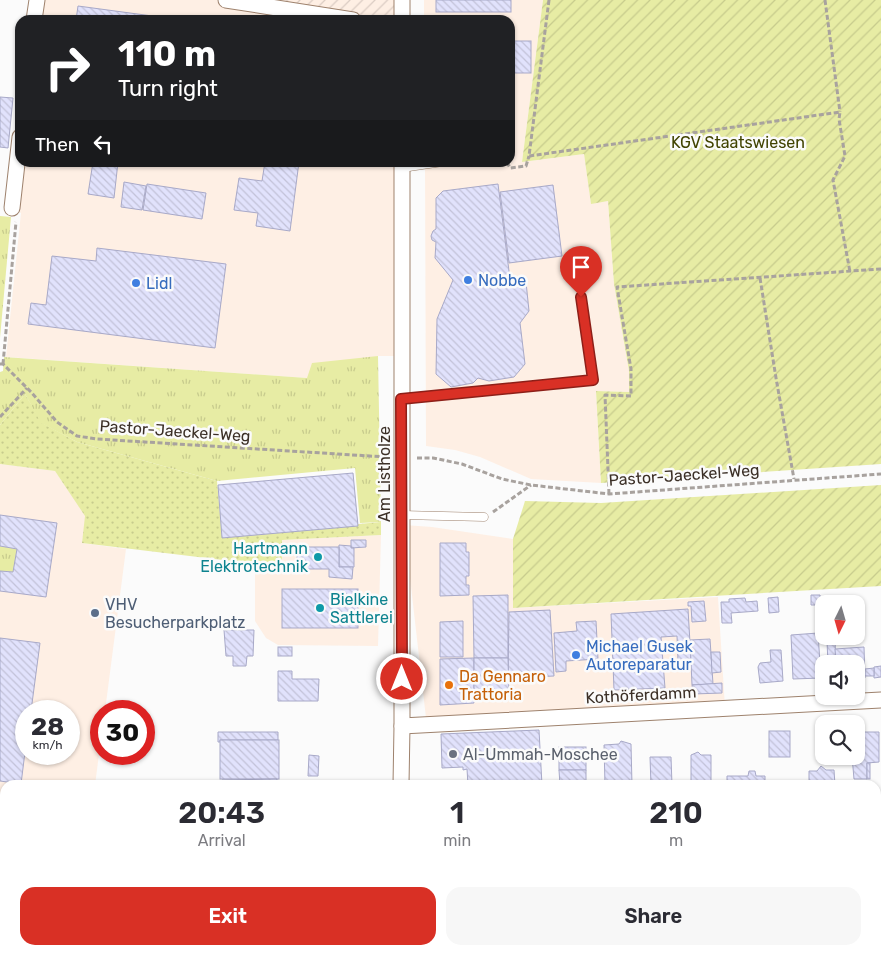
<!DOCTYPE html>
<meta charset="utf-8">
<style>
:root{--surface:#fff;--page:#f7f7f7;--text:#2b2b33;--muted:#7c7c81;--accent:#d93025}
body{margin:0;font-family:Rubik,sans-serif;background:var(--page);color:var(--text);height:100vh;display:flex;flex-direction:column;font-size:19px;white-space:nowrap}
*{box-sizing:border-box;margin:0}
p{font-size:16px;color:var(--muted)}
.icon{flex:none;width:28px;height:28px;fill:none;stroke:currentColor;stroke-width:2;stroke-linecap:round;stroke-linejoin:round}
.map{position:relative;flex:1;overflow:hidden}
.side{position:absolute;left:0px;top:780px;width:881px;height:175px;display:flex;flex-direction:column;background:var(--surface);border-radius:15px 15px 0 0;box-shadow:0 1px 4px #0004}
.side>*{flex:none}
.hud{position:absolute;left:15px;top:15px;width:500px;height:152px;border-radius:15px;box-shadow:0 1px 4px #0004;background:#202124;color:#fff;overflow:hidden}
.needle{width:32px;rotate:185deg}
.buttons{position:absolute;left:815px;top:595px;display:grid;gap:10px}
.buttons a{display:grid;place-items:center;width:50px;height:50px;border-radius:10px;background:var(--surface);box-shadow:0 1px 4px #0004;font-size:25px}
.speed{position:absolute;left:15px;top:700px;display:flex;gap:10px;font-size:25px;font-weight:700;text-align:center}
.speed>*{display:grid;place-content:center;width:65px;height:65px;border-radius:50%;background:var(--surface);box-shadow:0 1px 4px #0004;line-height:1}
.speed small{font-size:12px;font-weight:400}
.speed .limit{border:8px solid #d22;background:#fff;color:#111}
.pin{position:absolute;display:grid;place-items:center;width:42px;height:42px;color:#fff;margin:-51px -21px;border-radius:50% 50% 50% 0;rotate:-45deg;box-shadow:0 0 5px #0007}
.pin .icon{rotate:45deg}
.me{position:absolute;width:55px;margin:-28px;rotate:0deg;stroke-linejoin:round;filter:drop-shadow(0 0 4px #0008)}
.turn{display:flex;align-items:center;gap:18px;height:105px;padding:0 20px;font-size:22px}
.turn .icon{width:65px;height:65px;stroke-width:2.5}
.turn b{display:block;font-size:35px;line-height:42px}
.then{display:flex;align-items:center;height:48px;padding:0 20px;background:#0003;gap:10px;font-size:19px}
.eta{display:flex;justify-content:space-evenly;align-items:center;height:85px;text-align:center}
.eta b{font-size:30px;font-weight:600;line-height:35px}
.button{display:flex;gap:10px;margin-top:auto;padding:10px 20px}
.button a{flex:1;height:58px;border-radius:15px;background:var(--accent);color:#fff;font-size:20px;font-weight:600;line-height:58px;text-align:center}
.button a+a{background:var(--page);color:var(--text)}
.map>svg:first-child{display:block}
.built{fill:#feefe4;fill-rule:evenodd}
.industrial{fill:url(#industrial-furrows)}
.grass{fill:url(#grass-dots)}
.park{fill:url(#park-tufts)}
.garden{fill:url(#garden-furrows)}
.building{fill:url(#building-back-hatch);stroke:#a8a9c8}
.lines{fill:none;stroke-linecap:round;stroke-linejoin:round}
.service-casing{stroke:#9e826d;stroke-width:9}
.minor-casing{stroke:#9e826d;stroke-width:17}
.path{stroke:#a8a29e;stroke-width:3;stroke-dasharray:5 2.5;stroke-linecap:butt}
.service{stroke:#fff;stroke-width:8}
.minor{stroke:#fff;stroke-width:15}
.route-casing{stroke:#8d1f18;stroke-width:12}
.route{stroke:#d93025;stroke-width:9}
.shop-dot{fill:#3f7fe0;stroke:#fbfbfb;stroke-width:2}
.culture-dot{fill:#0f9aa8;stroke:#fbfbfb;stroke-width:2}
.service-dot{fill:#5c6f8a;stroke:#fbfbfb;stroke-width:2}
.food-dot{fill:#e8710a;stroke:#fbfbfb;stroke-width:2}
.worship-dot{fill:#6b7280;stroke:#fbfbfb;stroke-width:2}
.labels{text-anchor:middle;dominant-baseline:central;stroke-width:5;stroke-linejoin:round;paint-order:stroke}
.park-label{font-size:16px;fill:#414301;stroke:#fbfbfb}
.shop-label{font-size:16px;fill:#366cbe;stroke:#fbfbfb;text-anchor:start}
.street-label{font-size:16px;fill:#3c3027;stroke:#fbfbfb}
.culture-label{font-size:16px;fill:#0d838f;stroke:#fbfbfb;text-anchor:end}
.service-label{font-size:16px;fill:#4e5e75;stroke:#fbfbfb;text-anchor:start}
.food-label{font-size:16px;fill:#c56008;stroke:#fbfbfb;text-anchor:start}
.worship-label{font-size:16px;fill:#5b616d;stroke:#fbfbfb;text-anchor:start}
</style>
<div class="map">
<svg width="881" height="955" viewBox="0 0 881 955">
<defs>
<pattern id="industrial-furrows" width="10" height="10" patternUnits="userSpaceOnUse" patternTransform="scale(1.25)"><rect width="10" height="10" fill="#feefe4"/><path d="M-1 1l2-2M0 10L10 0M9 11l2-2" fill="none" stroke="#dbcdc4"/></pattern>
<pattern id="grass-dots" width="8" height="8" patternUnits="userSpaceOnUse" patternTransform="scale(1.25)"><rect width="8" height="8" fill="#e7eca4"/><path d="M2 2h.1M6 6h.1" fill="none" stroke="#c7cb8d" stroke-width="1.8" stroke-linecap="round"/></pattern>
<pattern id="park-tufts" width="24" height="20" patternUnits="userSpaceOnUse" patternTransform="scale(1.25)"><rect width="24" height="20" fill="#e7eca4"/><path d="M3 7l-1-3M5 7V3M7 7l1-3M15 17l-1-3M17 17v-4M19 17l1-3" fill="none" stroke="#c7cb8d"/></pattern>
<pattern id="garden-furrows" width="10" height="10" patternUnits="userSpaceOnUse" patternTransform="scale(1.25)"><rect width="10" height="10" fill="#e7eca4"/><path d="M-1 1l2-2M0 10L10 0M9 11l2-2" fill="none" stroke="#c7cb8d"/></pattern>
<pattern id="building-back-hatch" width="6" height="6" patternUnits="userSpaceOnUse" patternTransform="scale(1.25)"><rect width="6" height="6" fill="#e1e2fc"/><path d="M-1 5l2 2M0 0l6 6M5-1l2 2" fill="none" stroke="#c2c2d8"/></pattern>
</defs>
<rect width="100%" height="100%" fill="#fbfbfb"/>
<g class="built">
<path d="M37,0h190l127,20h-319z"/>
<path d="M424,0h119l-21,162 62,-8 7,49 17,-2 6,83 15,87v21l-33,-1 5,92 -70,-4 -51,-22 -25,-7 -29,-4 -1,-283 85,-1v-142h-86z"/>
<path d="M20,162l382,1 -1,193h-23l-71,22 -301,-21 15,-144 -9,-5z"/>
<path d="M0,464l55,7 31,45 -4,27 44,6 -21,162h-4v28l-6,46h-90v8h-5zM26,711h43v43h-43z"/>
<path d="M404,525l28,2 81,12v69l205,-11 7,110 -299,11z"/>
<path d="M381,535l-3,111 -100,-1 -12,-7 -11,-17v-57l27,3 -1,-27z"/>
<path d="M0,819h5v131h390l-1,5h-394z"/>
</g>
<path class="industrial" d="M227,0h175v20h-48z"/>
<path class="grass" d="M25,394l17,29 35,19 140,39 5,55 159,-14v13l-99,5v27l-200,-24 3,-27 -30,-45 -55,-7v-39z"/>
<g class="park">
<path d="M0,216l11,1 -11,121z"/>
<path d="M378,356l3,166 -21,1 -5,-55 -138,13 -140,-39 -36,-19 -16,-29 -25,31v-53l3,-1 1,-14 303,21 5,-15z"/>
<path d="M0,546l17,3 -4,23 -13,-1z"/>
</g>
<g class="garden">
<path d="M543,0h338v464l-280,19 -5,-92 33,1v-21l-15,-87 -6,-83 -17,3 -7,-50 -62,8z"/>
<path d="M881,485v101l-368,22v-69l12,-38 76,2z"/>
<path d="M876,818h5v137h-72l-2,-5h69z"/>
</g>
<g class="building">
<rect x="436" y="0" width="75" height="12"/>
<path d="M78,6l104,14h-106z"/>
<rect x="510" y="41" width="21" height="32"/>
<path d="M0,97l13,1 -5,50 -8,-1z"/>
<path d="M93,162h25l-4,36 -26,-4z"/>
<path d="M265,162h34l-9,69 -34,-5 2,-13 -24,-3 5,-32 23,3z"/>
<path d="M124,182l22,4 -4,24 -21,-3z"/>
<path d="M147,184l59,9 -4,26 -59,-9z"/>
<path d="M498,184l12,95 12,-1 4,4 3,29 -9,12 5,41 -11,13 -25,4 -11,-3 -5,5 -22,4 -15,-13 1,-55 16,-39 -18,-22 1,-16 -4,-2 -1,-4 2,-5 3,-2v-31l7,-7z"/>
<path d="M553,185l9,71 -53,7 -9,-71z"/>
<path d="M97,248l129,16 -11,84 -187,-24 3,-21 15,2 6,-49 44,5z"/>
<path d="M353,473l5,53 -136,12 -4,-53z"/>
<path d="M0,515l57,8 -11,74 -46,-6v-20l13,1 4,-23 -17,-3z"/>
<path d="M351,540h15v7l-15,1z"/>
<path d="M440,543h26v9h3v24h-3v9h3v10l-29,1z"/>
<path d="M339,545l12,1v2h3v19h-15z"/>
<path d="M297,547h42v20h14l-1,12 -23,-2v-8h-32z"/>
<rect x="282" y="589" width="76" height="39"/>
<path d="M508,595v63h-34l-1,-62z"/>
<path d="M811,595h9l1,10h-10z"/>
<path d="M778,597l1,15 -10,1 -1,-15z"/>
<path d="M745,598l1,4 11,-1 1,10 -27,2 1,10h-10l-1,-21h8v-3z"/>
<path d="M704,601l2,20 -14,1 -1,-16h-3v-4z"/>
<path d="M688,609l3,51 -13,1 -1,-25 -16,1 4,51 -51,2 -3,-76z"/>
<path d="M550,610l4,66 -46,2 1,-66z"/>
<path d="M463,621v36h-23v-35z"/>
<path d="M596,621l2,38 -32,2v10l-10,1 -2,-39 23,-2 -1,-9z"/>
<path d="M224,630h30l-1,26h-6l-1,10h-13v-10h-7z"/>
<path d="M818,633l3,45 -28,1 -2,-44z"/>
<path d="M0,638l40,5 -9,68h-5v33l-5,40 -21,-3z"/>
<path d="M710,639l3,45 -21,1 -2,-45z"/>
<path d="M827,641h8l1,23h-8z"/>
<rect x="278" y="647" width="14" height="9"/>
<path d="M864,647l1,31 -9,2v-16h-20l-1,-15z"/>
<path d="M770,650h11l2,31 -23,2 -2,-16 2,-4 11,-1z"/>
<path d="M711,652h9l1,20 -9,1z"/>
<path d="M474,658v45l-34,2v-46z"/>
<path d="M474,658h34l1,38 -35,2z"/>
<path d="M881,666v11l-7,1v-11z"/>
<path d="M874,668v8h-9v-7z"/>
<path d="M278,671h14v8h27l-1,22h-40z"/>
<path d="M722,683v10l-29,1 -1,-9z"/>
<path d="M539,730l3,55h-74l-1,-16 -4,1v-3l-21,1 -1,-34z"/>
<rect x="769" y="731" width="21" height="26"/>
<path d="M218,732h60v8h-58v2h-2z"/>
<path d="M856,732h23v30l-12,1v16h-13l-2,-23h4z"/>
<rect x="220" y="740" width="59" height="39"/>
<path d="M621,741l10,3 1,41h-27l-1,-40 15,-1z"/>
<rect x="559" y="747" width="27" height="23"/>
<path d="M698,752l3,3h10v30h-20v-30z"/>
<path d="M309,755l10,1 -1,20h-10z"/>
<path d="M650,757h21l1,28h-21z"/>
<rect x="867" y="763" width="3" height="16"/>
<path d="M821,766l5,4h8l1,15h-26v-14h8z"/>
<path d="M559,770h27v15h-26z"/>
<path d="M749,771h6l1,5h9v9h-38v-9h21z"/>
<path d="M277,779v6h-55v-5z"/>
<path d="M0,915l5,1v32l-5,-1z"/>
<rect x="216" y="950" width="113" height="5"/>
<rect x="430" y="950" width="30" height="5"/>
<path d="M498,950h27l-1,5h-19l-8,-2z"/>
<path d="M525,950h16v5h-17z"/>
<path d="M561,950h24v5h2h-27z"/>
<path d="M648,950h11v1l11,2v2h-23z"/>
</g>
<g class="lines">
<g class="service-casing">
<g id="service">
<path d="M402,168l40,-6"/>
<path d="M401,399l192,-19 -12,-83"/>
<path d="M402,515l82,2"/>
<path d="M206,955v-5"/>
<path d="M341,955l1,-5"/>
</g>
</g>
<g class="minor-casing">
<g id="minor">
<path d="M226,0l127,20"/>
<path d="M402,0v20"/>
<path d="M34,20l3,-20"/>
<path d="M12,208l8,-71"/>
<path d="M402,726l479,-26"/>
<path d="M401,785l1,-59v-564"/>
<path d="M0,819l5,1"/>
<path d="M795,950l2,5"/>
<path d="M170,955v-5"/>
<path d="M394,955l1,-5"/>
</g>
</g>
<g class="path">
<path d="M549,0l-20,156 311,-44 -1,7 6,37 -12,24 17,92"/>
<path d="M825,0l15,112"/>
<path d="M507,162l3,6 16,-2 3,-10"/>
<path d="M760,278l16,100 18,101"/>
<path d="M0,364h3l28,28 26,30 20,14 20,3 289,18"/>
<path d="M3,364l13,-142"/>
<path d="M0,417l27,-29"/>
<path d="M417,458h16l29,6 40,15 29,6 78,9 272,-20"/>
<path d="M609,494l-4,-99 26,1v-27l-14,-82 264,-18"/>
<path d="M493,512l38,-27"/>
<path d="M876,901h5"/>
<path d="M353,951l21,1"/>
</g>
<use href="#service" class="service"/>
<use href="#minor" class="minor"/>
</g>
<g class="lines">
<g class="route-casing">
<path id="route" d="M402,679l-1,-280 192,-19 -12,-83"/>
</g>
<use href="#route" class="route"/>
</g>
<g class="shop-dot">
<circle cx="468" cy="280" r="5"/>
<circle cx="136" cy="283" r="5"/>
<circle cx="576" cy="655" r="5"/>
</g>
<g class="culture-dot">
<circle cx="318" cy="557" r="5"/>
<circle cx="320" cy="608" r="5"/>
</g>
<circle class="service-dot" cx="95" cy="613" r="5"/>
<circle class="food-dot" cx="449" cy="685" r="5"/>
<circle class="worship-dot" cx="453" cy="754" r="5"/>
<g class="labels">
<g class="park-label">
<text x="738" y="142">KGV Staatswiesen</text>
</g>
<g class="shop-label">
<text x="478" y="280">Nobbe</text>
<text x="146" y="283">Lidl</text>
<text x="586" y="646">Michael Gusek<tspan x="586" dy="18">Autoreparatur</tspan></text>
</g>
<g class="street-label">
<text transform="translate(175 431) rotate(4)">Pastor-Jaeckel-Weg</text>
<text transform="translate(384 474) rotate(-90)">Am Listholze</text>
<text transform="translate(684 475) rotate(-4)">Pastor-Jaeckel-Weg</text>
<text transform="translate(641 695) rotate(-3)">Kothöferdamm</text>
</g>
<g class="culture-label">
<text x="308" y="548">Hartmann<tspan x="308" dy="18">Elektrotechnik</tspan></text>
<text x="330" y="599" text-anchor="start">Bielkine<tspan x="330" dy="18">Sattlerei</tspan></text>
</g>
<g class="service-label">
<text x="105" y="604">VHV<tspan x="105" dy="18">Besucherparkplatz</tspan></text>
</g>
<g class="food-label">
<text x="459" y="676">Da Gennaro<tspan x="459" dy="18">Trattoria</tspan></text>
</g>
<g class="worship-label">
<text x="463" y="754">Al-Ummah-Moschee</text>
</g>
</g>
</svg>
<div class="buttons">
<a><svg class="needle" viewBox="-14 -14 28 28"><path d="M0-13l5 13h-10z" fill="#e53935"/><path d="M0 13l5-13h-10z" fill="#7c7c81"/></svg></a>
<a><svg class="icon" aria-label="sound" viewBox="0 0 24 24"><path d="M4 9h4l5-4v14l-5-4H4zM17 9q2 3 0 6"/></svg></a>
<a><svg class="icon" aria-label="search" viewBox="0 0 24 24"><circle cx="10" cy="10" r="6"/><path d="M15 15l6 6"/></svg></a>
</div>
<div class="speed"><div>28<small>km/h</small></div><div class="limit">30</div></div>
<div class="pin" style="left:581px;top:297px;background:#d93025"><svg class="icon" aria-label="arrive" viewBox="0 0 24 24"><path d="M6 21V4h12l-3 4 3 4H6"/></svg></div>
<svg class="me" style="left:402px;top:679px" viewBox="-20 -20 40 40"><circle r="17" fill="#d93025" stroke="#fff" stroke-width="3"/><path d="M0-11L8 9 0 5-8 9z" fill="#fff"/></svg>
<div class="hud">
<div class="turn"><svg class="icon" aria-label="right" viewBox="0 0 24 24"><path d="M7 20v-9h11M14 6l5 5-5 5"/></svg><div><b>110 m</b>Turn right</div></div>
<div class="then">Then<svg class="icon" aria-label="left" viewBox="0 0 24 24"><path d="M17 20v-9H6M10 6l-5 5 5 5"/></svg></div>
</div>
<section class="side">
<div class="eta">
<div><b>20:43</b><p>Arrival</p></div>
<div><b>1</b><p>min</p></div>
<div><b>210</b><p>m</p></div>
</div>
<div class="button"><a>Exit</a><a>Share</a></div>
</section>
</div>
